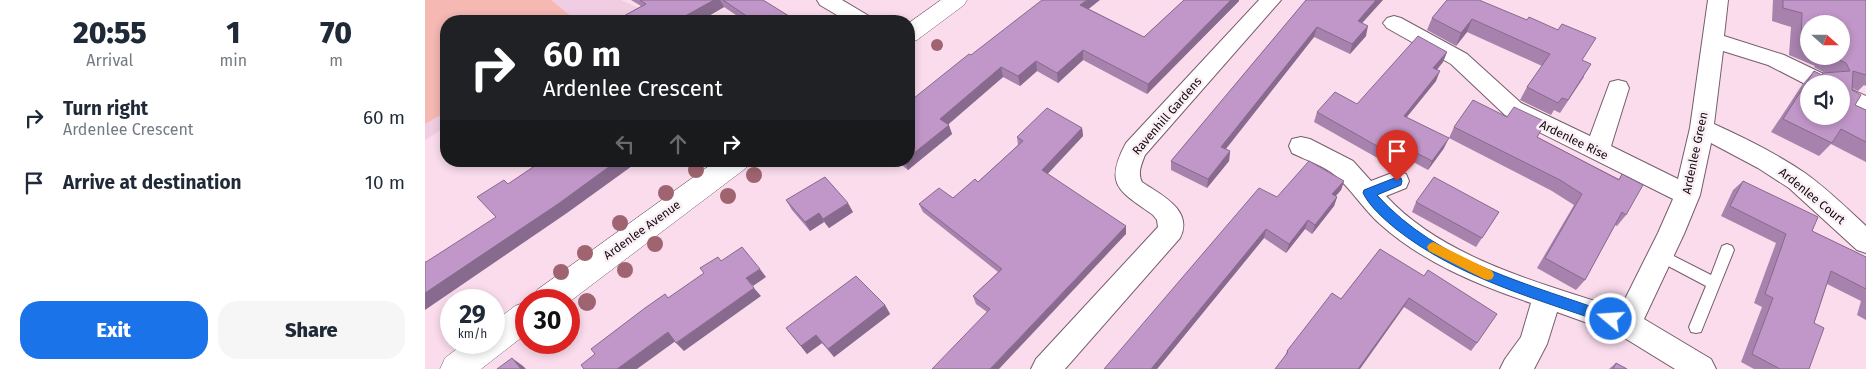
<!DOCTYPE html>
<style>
:root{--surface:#fff;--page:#f6f6f7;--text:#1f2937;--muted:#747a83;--accent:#1a73e8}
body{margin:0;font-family:"Fira Sans",sans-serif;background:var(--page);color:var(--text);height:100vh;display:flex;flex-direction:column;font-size:19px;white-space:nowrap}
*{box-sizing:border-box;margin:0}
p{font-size:16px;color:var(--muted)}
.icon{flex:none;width:28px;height:28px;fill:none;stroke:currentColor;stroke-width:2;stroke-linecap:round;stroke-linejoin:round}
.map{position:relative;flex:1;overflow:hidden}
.panel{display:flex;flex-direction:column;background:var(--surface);width:425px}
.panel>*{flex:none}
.hud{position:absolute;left:15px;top:15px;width:475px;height:152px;border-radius:20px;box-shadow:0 2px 8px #0003;background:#202124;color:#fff;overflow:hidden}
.needle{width:32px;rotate:111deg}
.buttons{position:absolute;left:1375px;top:15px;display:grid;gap:10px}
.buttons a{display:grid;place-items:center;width:50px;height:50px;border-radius:50%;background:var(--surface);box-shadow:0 2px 8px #0003;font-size:25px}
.speed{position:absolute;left:15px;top:289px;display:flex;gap:10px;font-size:25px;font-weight:700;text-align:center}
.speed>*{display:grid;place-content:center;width:65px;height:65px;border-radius:50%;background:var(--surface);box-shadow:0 2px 8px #0003;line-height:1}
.speed small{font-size:12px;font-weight:400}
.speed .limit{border:8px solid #d22;background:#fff;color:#111}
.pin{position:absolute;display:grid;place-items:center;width:42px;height:42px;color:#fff;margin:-51px -21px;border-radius:50% 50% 50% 0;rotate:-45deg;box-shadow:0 0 5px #0007}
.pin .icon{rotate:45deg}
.me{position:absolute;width:55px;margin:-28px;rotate:288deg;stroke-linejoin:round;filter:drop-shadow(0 0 4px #0008)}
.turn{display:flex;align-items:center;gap:18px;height:105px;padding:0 20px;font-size:22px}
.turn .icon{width:65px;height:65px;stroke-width:2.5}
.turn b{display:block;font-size:35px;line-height:42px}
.lanes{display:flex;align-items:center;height:48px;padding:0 20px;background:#0003;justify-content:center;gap:25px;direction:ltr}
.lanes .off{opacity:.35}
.eta{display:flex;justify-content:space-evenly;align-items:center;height:85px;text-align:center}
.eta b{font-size:30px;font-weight:800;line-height:35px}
.action{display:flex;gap:10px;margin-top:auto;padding:10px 20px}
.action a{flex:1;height:58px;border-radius:20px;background:var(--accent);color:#fff;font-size:20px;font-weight:800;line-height:58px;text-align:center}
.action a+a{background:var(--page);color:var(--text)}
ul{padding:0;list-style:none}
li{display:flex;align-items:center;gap:15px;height:65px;padding:0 20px}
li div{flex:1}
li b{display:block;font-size:19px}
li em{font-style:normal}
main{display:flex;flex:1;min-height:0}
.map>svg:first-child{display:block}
.built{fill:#f1cde3}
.green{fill:#f5b8b3}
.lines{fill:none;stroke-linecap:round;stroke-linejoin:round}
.lane-casing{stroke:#765c6c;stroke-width:2}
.street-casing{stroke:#765c6c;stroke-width:2}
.secondary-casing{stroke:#765c6c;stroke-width:1}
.lane{fill:#fff;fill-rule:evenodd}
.street{fill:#fff;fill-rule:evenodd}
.secondary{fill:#fff;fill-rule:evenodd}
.tree{fill:#a06471}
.wall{fill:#a682ad;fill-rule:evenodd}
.shaded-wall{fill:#876a8d}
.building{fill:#c197c9;stroke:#876a8d;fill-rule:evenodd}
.route{fill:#1a73e8;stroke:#114b97}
.slow{fill:#f59e0b}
.labels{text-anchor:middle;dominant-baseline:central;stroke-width:5;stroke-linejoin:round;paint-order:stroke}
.street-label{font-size:12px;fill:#12090e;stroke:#fbeff6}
</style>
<main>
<section class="panel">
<div class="eta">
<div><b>20:55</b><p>Arrival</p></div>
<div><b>1</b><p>min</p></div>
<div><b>70</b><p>m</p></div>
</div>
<ul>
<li><svg class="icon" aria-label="right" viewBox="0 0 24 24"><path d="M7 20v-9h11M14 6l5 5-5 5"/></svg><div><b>Turn right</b><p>Ardenlee Crescent</p></div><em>60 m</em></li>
<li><svg class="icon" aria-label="arrive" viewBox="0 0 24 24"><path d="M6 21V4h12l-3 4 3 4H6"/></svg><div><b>Arrive at destination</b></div><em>10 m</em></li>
</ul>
<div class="action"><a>Exit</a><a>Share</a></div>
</section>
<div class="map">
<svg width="1441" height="369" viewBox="0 0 1441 369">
<rect width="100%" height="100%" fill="#fadced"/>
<path class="built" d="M0,0h196l24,11 -19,10h-180v106l-21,13z"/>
<path class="green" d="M0,0h126l26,21h-131v91l-21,12z"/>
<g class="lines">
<g class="lane-casing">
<path id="lane" d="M1302,244l5,2 2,4 -31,77 -2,5 -5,1 -5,-1 -2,-5 17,-41 -51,-27 -2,-4 2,-4 5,-2 51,26 11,-29z"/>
</g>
<g class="street-casing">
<g id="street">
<path d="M392,0h25l27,16 4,5h-26l-27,-16z"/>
<path d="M834,0h22l-136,155c-3,8 -8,18 -3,27 19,13 52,28 38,56l-115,131h-34l5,-10 122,-132 -1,-7 -4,-5c-33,-24 -50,-29 -27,-72z"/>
<path d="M1283,0h20l-4,36 60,19 48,23 3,6h-26v2l-41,-21 -45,-14 -9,73c31,14 63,30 91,49 22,16 41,34 61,53v27l-9,-3 -68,-62 -31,-20 -47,-25 -11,52 -16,39 -40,85 67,40 5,10h-41l-57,-35 -61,-22 -10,32 -13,25h-34l5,-10 16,-22 10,-34c-53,-18 -109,-41 -151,-79 -16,-14 -28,-34 -44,-48 -11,-10 -30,-16 -44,-23l-3,-7 3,-7 9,-2 9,2 43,22 18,20 26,-10 9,3 3,7 -3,7 -20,8c58,63 155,87 234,113l38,-76 15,-34 -168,-84 -54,-51 -64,-36 -4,-5 4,-5 7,-2 7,2 66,36 54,49 69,33 20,-54 8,-2 8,2 3,6 -18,58 67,33 12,-51z"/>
<path d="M1416,85l25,11v19l-25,-12z"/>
</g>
</g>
<g class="secondary-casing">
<g id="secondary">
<path d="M516,0h26l-3,5 -47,35 -8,2v-19z"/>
<path d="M291,161h33l-3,7 -177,134v-2h-36l4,-10z"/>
<path d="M101,302v32l-45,35h-41l5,-11 21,-16h28v-20l21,-16z"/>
</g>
</g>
<use href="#lane" class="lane"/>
<use href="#street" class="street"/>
<use href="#secondary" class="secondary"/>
</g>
<g class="tree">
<circle cx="512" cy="45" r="6"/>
<circle cx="271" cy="170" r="8"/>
<circle cx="329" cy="175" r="8"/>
<circle cx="241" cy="193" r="8"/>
<circle cx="303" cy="196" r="8"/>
<circle cx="195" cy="223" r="8"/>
<circle cx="230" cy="244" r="8"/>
<circle cx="160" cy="253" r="8"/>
<circle cx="200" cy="270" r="8"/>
<circle cx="136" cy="272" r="8"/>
<circle cx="162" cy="302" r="9"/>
</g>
<g class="wall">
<path d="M206,0h132l34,21h-52l-21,-14 -24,14h-78l-2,-3 21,-12z"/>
<path d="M759,0h55v1l-92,93 -64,-34 -25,23 -21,-12 -17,15 -17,-9 -55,47 4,10 -44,36 -9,-7 -5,4 -7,-6h22l62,-106 118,-46 55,28z"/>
<path d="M881,0l56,23 4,13 -16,18 -36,-17 -88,112 4,2 -1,10 -22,27 -36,-18v-9z"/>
<path d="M1022,0l135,60 2,17 -24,36 -6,-3 -3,5 -31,-15 7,-13 15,-21 -75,-34 -11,14 -29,-16 5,-12z"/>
<path d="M1348,0h93v86l-2,-1 -6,6 -6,-3 3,17 11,5v52l-35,-18 -12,12 -48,-24 31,-47 12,-14 8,4 3,-2 -11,-6 1,-1 -26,-11 2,-28 -19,-6zM1384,24l32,32h-32z"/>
<path d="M1022,52l-4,10 -6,8 -1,11 -29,36 37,31 -16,22 -39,-21 -8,11 -67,-38 3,-10 40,-8z"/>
<path d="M1029,127l83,10 82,42 3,-5 4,41 -9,11 -2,-1 -30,55 -9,10 -39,-22 37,-63 -22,-14 -103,-53z"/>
<path d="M657,128l1,8 -36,38 79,52v8l-139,78 -11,-8 -3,-8 25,-24 -75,-60 -4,-8 34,-6 25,-16 40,-37 -1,-8z"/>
<path d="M919,181l-3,9 -5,6 1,1 -3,9 -22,28 -7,-5 -19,24 -22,-15 -107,131h-53l173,-172z"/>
<path d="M1318,181l69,50 54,26v63l-9,-5 4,-14 -34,-17 -13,39 -5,46h-55l-13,-7 21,-55 -8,-4 22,-60 -55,-27 12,-26z"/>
<path d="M361,200l67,12 -24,16 -5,-6 -14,9 -18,-21z"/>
<path d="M991,202l83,10 -23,35 -64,-35z"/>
<path d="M955,249l97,94 -6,8 -67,-44 -119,49 2,-5 54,-52z"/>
<path d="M460,305l5,9 -56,43 -12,-14 -15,11 -21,-26z"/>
<path d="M1191,363l11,6h-18z"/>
</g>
<g class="shaded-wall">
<path d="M289,0h6l4,7 -24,14h-24z"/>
<path d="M662,0h13l-19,15 -1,-10z"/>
<path d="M806,0h8v1l-92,93 1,-10z"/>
<path d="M951,0h7l-28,31 3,-10z"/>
<path d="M1047,19l-5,13 -11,14 5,-13z"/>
<path d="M943,26l-2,10 -16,18 2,-10z"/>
<path d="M892,27l-3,10 -94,119 1,-9z"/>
<path d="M658,50v10l-25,23 -1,-10z"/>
<path d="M1022,52l-4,10 -14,16 4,-10z"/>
<path d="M611,61l1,10 -17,15 -2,-10z"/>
<path d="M576,67l2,10 -60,52 -3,-10z"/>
<path d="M1015,71l-4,10 -36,44 4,-9z"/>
<path d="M524,125l3,9 -44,36 -3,-9h4v-4z"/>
<path d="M657,128l1,8 -40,43 -1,-9z"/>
<path d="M1024,138l-5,10 -16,22 4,-9z"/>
<path d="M967,140l-3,9 -8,11 3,-10z"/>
<path d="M805,151l-1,10 -22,27 1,-9z"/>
<path d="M192,161h22l-72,52 -142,97v-17z"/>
<path d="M467,161h6l1,2 -5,4z"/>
<path d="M919,181l-3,9 -12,13 3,-9z"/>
<path d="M912,197l-3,9 -22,28 3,-9z"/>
<path d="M423,203l5,9 -24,16 -6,-9z"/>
<path d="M394,213l5,9 -14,9 -5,-9z"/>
<path d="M883,220l-3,9 -19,24 3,-9z"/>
<path d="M701,226v8l-127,135h-9z"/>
<path d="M841,229l-2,9 -107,131h-6z"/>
<path d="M335,269l6,8 -13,9 -7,-8z"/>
<path d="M329,288l7,8 -77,55 -8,-8z"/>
<path d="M984,298l-5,9 -44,62h-2z"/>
<path d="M460,305l5,9 -56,43 -6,-8z"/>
<path d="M243,332l9,8 -40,29h-20z"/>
<path d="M391,335l6,8 -15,11 -6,-8z"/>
<path d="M87,358l11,8 3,3h-5z"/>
</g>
<g class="building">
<path d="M215,0h74l-38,21h-52l-4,-3 26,-14z"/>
<path d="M298,0h40l34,21h-43z"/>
<path d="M617,0h45l-7,5 64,32 40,-37h47l-83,84 -65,-34 -26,23 -21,-12 -18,15 -17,-9 -61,52 9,6 -40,32v-55l60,-48 2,1z"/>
<path d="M881,0h70l-18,21 10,5 -16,18 -35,-17 -96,120 9,4 -22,28 -37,-18z"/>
<path d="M1022,0h32l48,20 2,-3 29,13 4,-6 34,14 -14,22 9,4 -23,36 -6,-2 -4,5 -31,-16 23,-33 -78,-35 -11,14 -29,-15z"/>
<path d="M1358,0h83v75l-13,-4 -1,19 9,5 -6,10 11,5v32l-25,-13 -9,14 -49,-24 31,-48 8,4 1,-2 27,-2 -4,-8 -15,-7h10v-32h-32v21l-8,-3 1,-29 -19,-5zM1384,84h32v32h-32z"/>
<path d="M993,36l29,16 -14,16 7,3 -36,45 45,22 -17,23 -40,-21 -8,10 -67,-38 18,-20 22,12z"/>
<path d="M1048,100l34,17 7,-10 32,15 -9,15 82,43 3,-6 21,11 -17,30 -4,-3 -37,68 -40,-22 37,-64 -22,-14 -106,-53z"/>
<path d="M622,108l35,20 -40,42 84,56 -136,143h-58l58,-60 -17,-13 29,-27 -83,-65 20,-16 14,10 22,-19 3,3 45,-41 -6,-4z"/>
<path d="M117,161h75l-59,43 -133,89v-31h1l70,-45 -19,-20 27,-17 4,4z"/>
<path d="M884,161l35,20 -12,13 5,3 -22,28 -7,-5 -19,24 -23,-15 -115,140h-47l155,-181 18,9z"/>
<path d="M400,177l23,26 -25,16 -4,-6 -14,9 -19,-22z"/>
<path d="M1009,177l65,35 -17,26 -66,-36z"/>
<path d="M1318,181l75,36 -6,14 54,26v32l-35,-18 -17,52 10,5 -15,41h-29l-28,-15 21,-56 -8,-4 21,-60 -56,-28z"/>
<path d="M317,247l18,22 -14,9 8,10 -78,55 -8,-11 -51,37h-33l-3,-4 14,-11 -4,-5 54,-41 20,-14 3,4 36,-25 -4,-5 18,-11 3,4z"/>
<path d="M955,249l44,27 4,-6 69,44 -20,29 -68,-45 -51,71h-83l13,-17 -1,-1 45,-58 9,6z"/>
<path d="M431,276l29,29 -57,44 -12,-14 -15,11 -15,-18z"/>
<path d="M87,358l9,11h-24z"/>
<path d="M1191,363l11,6h-14z"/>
</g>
<path class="route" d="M972,177l4,1 1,3 -1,4 -24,10c62,69 154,89 238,120l2,4 -2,4 -4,2c-74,-26 -153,-47 -215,-96 -12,-10 -26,-22 -33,-36l1,-3z"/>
<path class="slow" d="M1008,242l59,29 2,4 -2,4 -4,1 -4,-1 -55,-28 -2,-4 2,-3z"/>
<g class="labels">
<g class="street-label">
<text transform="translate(742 116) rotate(-49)">Ravenhill Gardens</text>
<text transform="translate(1149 140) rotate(26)">Ardenlee Rise</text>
<text transform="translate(1270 153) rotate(-78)">Ardenlee Green</text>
<text transform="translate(1387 196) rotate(39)">Ardenlee Court</text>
<text transform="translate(217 230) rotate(-36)">Ardenlee Avenue</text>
</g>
</g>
</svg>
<div class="buttons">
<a><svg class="needle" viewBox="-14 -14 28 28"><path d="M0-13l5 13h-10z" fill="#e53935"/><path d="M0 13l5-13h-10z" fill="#747a83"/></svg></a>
<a><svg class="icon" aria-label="sound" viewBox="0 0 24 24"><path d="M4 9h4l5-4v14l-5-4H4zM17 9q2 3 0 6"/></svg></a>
</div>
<div class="speed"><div>29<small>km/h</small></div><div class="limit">30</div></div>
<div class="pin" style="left:972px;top:181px;background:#d93025"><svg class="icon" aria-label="arrive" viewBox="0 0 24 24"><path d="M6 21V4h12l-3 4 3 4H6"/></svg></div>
<svg class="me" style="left:1186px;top:319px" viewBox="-20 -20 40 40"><circle r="17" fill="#1a73e8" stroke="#fff" stroke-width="3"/><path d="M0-11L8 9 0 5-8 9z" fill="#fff"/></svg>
<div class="hud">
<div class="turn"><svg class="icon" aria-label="right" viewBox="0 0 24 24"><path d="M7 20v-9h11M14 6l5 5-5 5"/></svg><div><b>60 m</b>Ardenlee Crescent</div></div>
<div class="lanes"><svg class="icon off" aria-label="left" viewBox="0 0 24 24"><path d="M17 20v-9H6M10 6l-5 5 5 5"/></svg><svg class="icon off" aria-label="ahead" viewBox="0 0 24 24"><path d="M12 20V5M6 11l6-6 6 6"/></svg><svg class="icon" aria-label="right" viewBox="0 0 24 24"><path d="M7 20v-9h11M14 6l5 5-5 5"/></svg></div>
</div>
</div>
</main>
